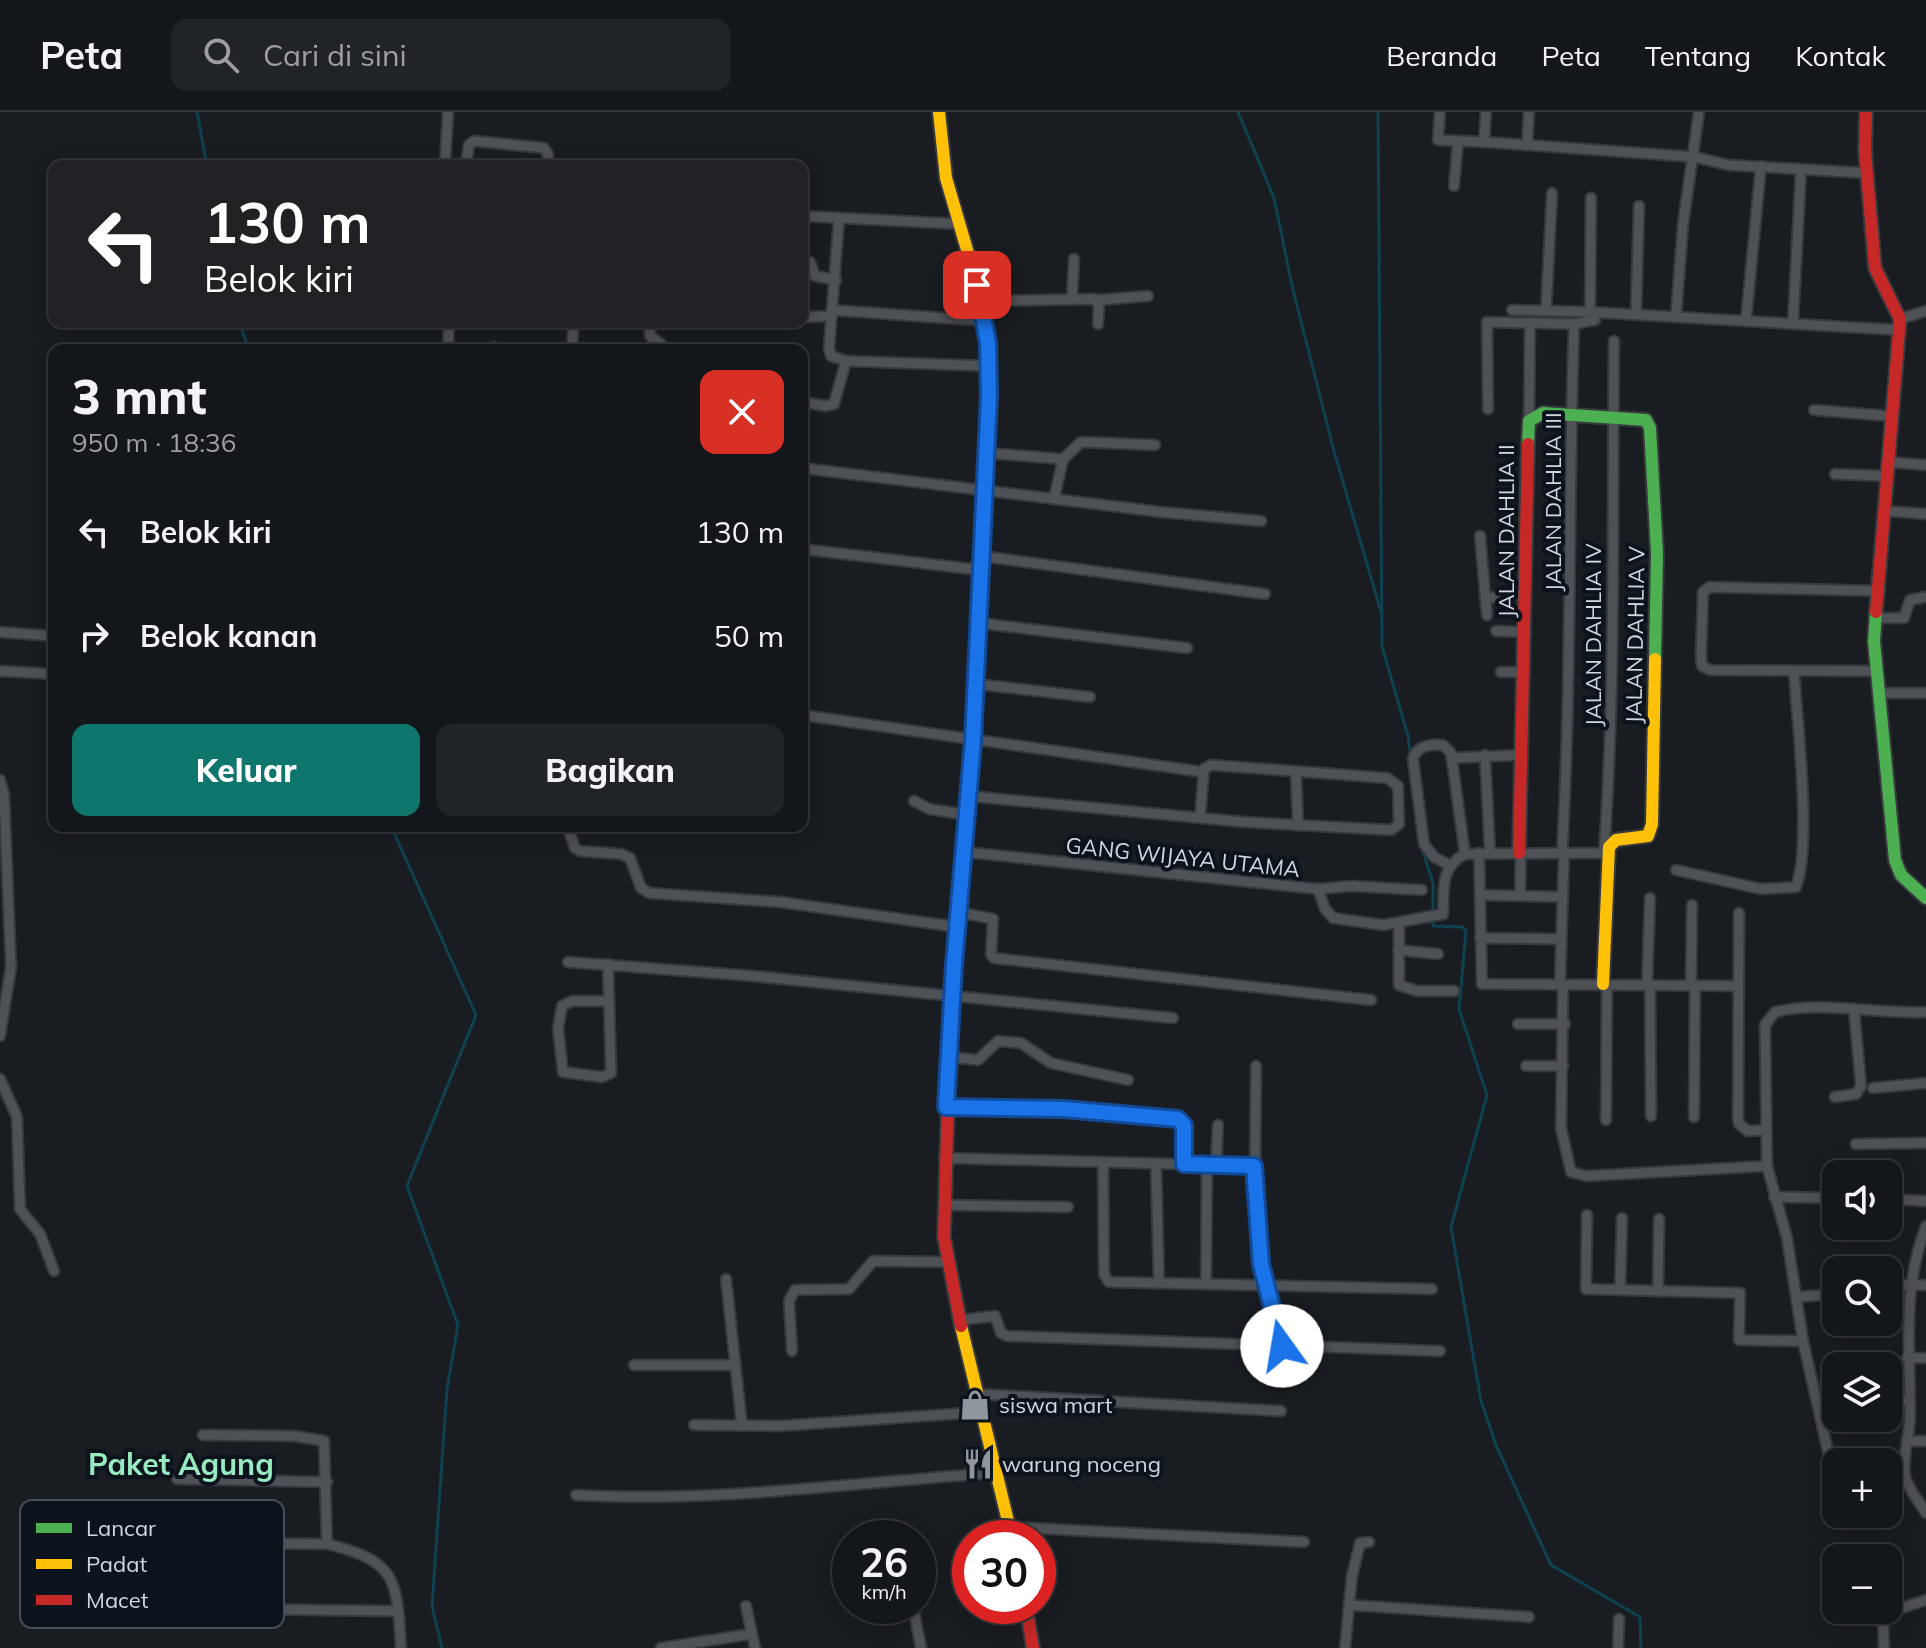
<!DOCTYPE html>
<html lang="id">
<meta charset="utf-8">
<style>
:root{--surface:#13161a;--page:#202327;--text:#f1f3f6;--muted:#9d9fa2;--line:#323539;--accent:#0f766e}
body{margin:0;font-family:Mulish,sans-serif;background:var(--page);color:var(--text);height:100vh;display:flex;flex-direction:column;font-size:30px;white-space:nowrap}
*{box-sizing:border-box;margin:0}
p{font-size:26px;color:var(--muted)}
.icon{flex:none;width:44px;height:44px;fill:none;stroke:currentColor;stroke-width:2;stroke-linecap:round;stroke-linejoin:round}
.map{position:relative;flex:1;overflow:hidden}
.side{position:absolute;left:48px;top:232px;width:760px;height:488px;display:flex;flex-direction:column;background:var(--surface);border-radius:16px;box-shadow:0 4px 20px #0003,0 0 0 2px var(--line)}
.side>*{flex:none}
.guide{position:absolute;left:48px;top:48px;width:760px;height:168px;border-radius:16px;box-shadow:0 4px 20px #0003,0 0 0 2px var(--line);background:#202124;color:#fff;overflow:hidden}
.tools{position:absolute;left:1822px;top:1048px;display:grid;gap:16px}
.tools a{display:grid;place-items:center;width:80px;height:80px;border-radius:16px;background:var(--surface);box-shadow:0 4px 20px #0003,0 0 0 2px var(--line);font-size:40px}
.speed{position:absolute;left:832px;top:1408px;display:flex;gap:16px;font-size:40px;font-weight:700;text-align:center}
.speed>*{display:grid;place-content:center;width:104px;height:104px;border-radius:50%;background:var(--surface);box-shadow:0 4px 20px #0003,0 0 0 2px var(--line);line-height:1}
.speed small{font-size:20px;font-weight:400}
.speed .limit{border:12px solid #d22;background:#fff;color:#111}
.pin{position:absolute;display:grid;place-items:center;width:68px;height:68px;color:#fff;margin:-34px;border-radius:16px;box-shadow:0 4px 12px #0006}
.me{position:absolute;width:88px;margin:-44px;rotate:347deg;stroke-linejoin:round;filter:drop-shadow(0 0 6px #0008)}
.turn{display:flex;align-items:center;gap:28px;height:168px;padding:0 24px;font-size:36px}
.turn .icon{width:104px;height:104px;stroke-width:2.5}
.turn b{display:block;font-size:56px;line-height:68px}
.round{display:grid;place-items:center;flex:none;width:84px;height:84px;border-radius:16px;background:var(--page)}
.overview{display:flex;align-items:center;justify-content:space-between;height:136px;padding:0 24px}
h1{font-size:48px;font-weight:800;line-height:60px}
.button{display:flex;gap:16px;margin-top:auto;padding:16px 24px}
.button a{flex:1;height:92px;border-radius:16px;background:var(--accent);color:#fff;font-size:32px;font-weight:800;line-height:92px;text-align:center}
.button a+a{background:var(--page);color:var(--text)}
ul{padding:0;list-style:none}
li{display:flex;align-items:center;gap:24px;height:104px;padding:0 24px}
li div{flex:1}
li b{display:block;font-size:30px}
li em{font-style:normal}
header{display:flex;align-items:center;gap:48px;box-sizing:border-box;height:112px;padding:0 40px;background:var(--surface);border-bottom:2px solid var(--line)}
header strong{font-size:38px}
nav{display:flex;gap:44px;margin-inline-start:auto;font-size:28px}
.search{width:560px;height:72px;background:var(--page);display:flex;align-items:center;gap:20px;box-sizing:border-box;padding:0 28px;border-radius:16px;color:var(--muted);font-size:30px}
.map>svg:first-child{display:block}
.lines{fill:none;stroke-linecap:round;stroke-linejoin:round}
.stream{stroke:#0e4251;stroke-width:3}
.street-casing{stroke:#36393d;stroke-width:13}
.fast-casing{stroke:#36393d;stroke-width:16}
.slow-casing{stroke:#36393d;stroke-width:16}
.jam-casing{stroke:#36393d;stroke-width:16}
.street{stroke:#4e5156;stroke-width:9}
.fast{stroke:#4caf50;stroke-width:12}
.slow{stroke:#ffc107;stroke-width:12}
.jam{stroke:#c62828;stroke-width:12}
.route-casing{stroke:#114b97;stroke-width:20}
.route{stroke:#1a73e8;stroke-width:14}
.labels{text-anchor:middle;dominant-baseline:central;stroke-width:8;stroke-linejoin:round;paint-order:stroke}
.street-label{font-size:22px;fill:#d2d7df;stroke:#0c131d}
.poi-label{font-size:22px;fill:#d2d7df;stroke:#0c131d;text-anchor:start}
.district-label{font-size:30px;font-weight:bold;fill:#98eac0;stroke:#0c131d}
.key{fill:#0c131d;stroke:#474e57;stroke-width:2}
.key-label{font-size:22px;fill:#d2d7df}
</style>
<header>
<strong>Peta</strong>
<div class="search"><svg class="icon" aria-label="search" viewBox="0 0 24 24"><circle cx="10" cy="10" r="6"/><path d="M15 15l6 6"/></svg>Cari di sini</div>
<nav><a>Beranda</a><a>Peta</a><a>Tentang</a><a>Kontak</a></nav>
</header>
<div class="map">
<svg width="1926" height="1536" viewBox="0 0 1926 1536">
<rect width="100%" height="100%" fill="#191d22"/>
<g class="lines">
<g class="stream">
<path d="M197,0l10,54"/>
<path d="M1238,0l36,86 19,92 41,161 47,161"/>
<path d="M1378,0l4,534 26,90 3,22"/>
<path d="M239,210l10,28"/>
<path d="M391,714l85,189 -69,171 51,139 -11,64 -15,217 10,42"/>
<path d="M1421,733l12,38v43l29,1 4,4 -7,78 28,86 -36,132 30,174 15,44 55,120 89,52 1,31"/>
</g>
<g class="street-casing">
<g id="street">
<path d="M1440,0l-2,28 46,2"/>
<path d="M1486,0l-2,30 211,15 33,8 139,8"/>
<path d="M1527,33l2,-33"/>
<path d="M445,54l3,-54"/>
<path d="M466,54l3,-21 5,-4 70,7 4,6v12"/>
<path d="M1454,74l4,-45"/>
<path d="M1591,86l-1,114 309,18"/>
<path d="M802,104l158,8"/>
<path d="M839,107l-10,129 2,8 15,5"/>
<path d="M802,147l8,3 5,14 21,4"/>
<path d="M1072,187l2,-40"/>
<path d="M1098,188l50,-4"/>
<path d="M982,189l112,-2 5,6 -1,19"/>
<path d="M832,198l154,11"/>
<path d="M1512,198l78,2"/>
<path d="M1546,199l6,-118"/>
<path d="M1636,201l3,-107"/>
<path d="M802,205l30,-1"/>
<path d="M1676,205l7,-93 16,-112"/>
<path d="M1900,207l26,-8"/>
<path d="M1746,208l15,-154"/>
<path d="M650,210v14l11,8 1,6"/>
<path d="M1793,210l8,-152"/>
<path d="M1574,212l21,-4"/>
<path d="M494,235l1,3"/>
<path d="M448,238l1,-28"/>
<path d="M572,238l1,-18"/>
<path d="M802,290l24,4 8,-2 12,-43 144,5"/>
<path d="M1488,297l-1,-87 87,2c-6,176 -2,353 -12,529"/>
<path d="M1814,298l76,6"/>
<path d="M1529,309l1,-98"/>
<path d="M987,341l76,6"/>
<path d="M1888,350l38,3"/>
<path d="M802,356l359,44 100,9"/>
<path d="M1835,362l52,2"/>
<path d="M1054,387l9,-40 18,-17 74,3"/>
<path d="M1887,399l39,3"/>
<path d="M1480,424l7,79"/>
<path d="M802,437l178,21"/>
<path d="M981,444l284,38"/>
<path d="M1485,486l41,-4"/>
<path d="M1878,506h26l6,-18 16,-3"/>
<path d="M978,511l209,25"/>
<path d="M1496,519l30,1"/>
<path d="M0,520l54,4"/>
<path d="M0,559l54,3"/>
<path d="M1877,559l-167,-1 -8,-4 -1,-9 2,-65 7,-5 170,4"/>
<path d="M1501,560h24"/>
<path d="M976,572l114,13"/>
<path d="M1881,581h45"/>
<path d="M802,603l401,57"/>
<path d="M1485,643l5,98"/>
<path d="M1452,646l69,-3"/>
<path d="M1296,660l2,54"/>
<path d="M0,668l4,15 7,172 -11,69"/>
<path d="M968,684l276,26 147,8 8,-6 -1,-38 -11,-8 -176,-13 -7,4 -4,49"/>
<path d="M914,689l15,8 39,6"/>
<path d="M567,714l8,22 5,3 41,3 9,4 11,30 8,5 131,9 177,25"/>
<path d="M965,740l353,37 7,20 8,9 50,7 60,-11c1,-25 -3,-47 22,-60l143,-1"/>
<path d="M1479,741l3,131 255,2"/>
<path d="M1604,741c12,-171 8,-341 10,-512"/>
<path d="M1449,753l-15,-8 -10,-13 -11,-85c4,-14 18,-15 30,-14l8,8 14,101"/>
<path d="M1676,758l85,19 35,-2c16,-41 1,-167 -2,-215"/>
<path d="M1318,777l34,-3 70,4"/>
<path d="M1480,783l83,2"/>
<path d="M1520,784l1,-43"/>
<path d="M958,800l35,7 -2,35 3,4 377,42"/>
<path d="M1739,801l-1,206 1,5 9,7 16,-1"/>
<path d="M1399,811v62l18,6h37"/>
<path d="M1480,826l81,1"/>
<path d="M1398,838l40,4"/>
<path d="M568,850l185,14 420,42"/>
<path d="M1560,872l4,-131"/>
<path d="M1563,872l-2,144 10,44 15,4 181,-10"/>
<path d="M1647,873l3,-87"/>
<path d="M1650,873l1,131"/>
<path d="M1691,874l1,-81"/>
<path d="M607,889h-35l-10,5 -4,22 5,44 39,5 9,-4 -3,-109"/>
<path d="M1518,912h47"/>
<path d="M950,945l28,3 20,-19 23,2 30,20 77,17"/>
<path d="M1256,954c0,66 -4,131 5,197 3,28 15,55 21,83"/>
<path d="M1526,954h37"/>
<path d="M0,967l17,38 3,92 20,25 14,37"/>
<path d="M1873,976l53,-5"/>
<path d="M1835,985l21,-3 5,-8 -7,-77"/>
<path d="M946,995l118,2 114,10 6,6v39"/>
<path d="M1694,1005l1,-131"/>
<path d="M1606,1008l1,-136"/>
<path d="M1856,1032l70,-1"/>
<path d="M944,1046l310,8"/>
<path d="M1103,1052l1,110 5,8 323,7"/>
<path d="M1156,1052l3,118"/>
<path d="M1216,1054l2,-41"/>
<path d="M1774,1085l62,1"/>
<path d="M1888,1087l38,2"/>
<path d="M944,1093l124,2"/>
<path d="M1587,1103l-1,74 154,4 -1,47 64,1"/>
<path d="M1926,1114c-24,63 -16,123 -16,189 0,20 -8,41 -5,61 3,13 14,25 21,37"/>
<path d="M726,1167l16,147"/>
<path d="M1206,1170l1,-116"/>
<path d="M1888,1173h38"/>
<path d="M1620,1178l2,-72"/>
<path d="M1658,1179l1,-72"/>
<path d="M1797,1185l39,-3"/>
<path d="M960,1208l35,-4 6,17 6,3 433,15"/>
<path d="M792,1239l-3,-50 6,-11 54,-1 24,-28 74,1"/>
<path d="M1907,1246h19"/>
<path d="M634,1253h100"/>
<path d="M978,1282l303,17"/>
<path d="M1888,1291l21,-3"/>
<path d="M1820,1303l16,-3"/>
<path d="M694,1313l85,1 203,-14"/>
<path d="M203,1323l91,1 30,5 3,103c70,17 70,35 74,104"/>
<path d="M1907,1329h19"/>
<path d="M1829,1344l-26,-115 -16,-103 -20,-72 -2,-141 10,-13c49,-12 101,3 151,0"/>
<path d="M177,1367l150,3"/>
<path d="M576,1383c141,8 279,-13 420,-22"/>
<path d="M1009,1415l295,15"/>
<path d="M211,1431l116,1"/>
<path d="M1349,1493l180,12"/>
<path d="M746,1494l9,42"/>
<path d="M913,1494l8,42"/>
<path d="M236,1497l161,2"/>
<path d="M661,1536l90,-14"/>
<path d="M1345,1536l7,-72 8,-33 9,-1"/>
<path d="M1618,1536l1,-29"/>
<path d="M1884,1536l-1,-34 43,-14"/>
</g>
</g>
<g class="fast-casing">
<g id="fast">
<path d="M1528,332l1,-23 14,-8 103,7 4,8 7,125 -2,106"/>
<path d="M1876,500l-2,29 21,219 6,15 25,23"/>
</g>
</g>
<g class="slow-casing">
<g id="slow">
<path d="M939,0l7,66 36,123 8,65 -21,425"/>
<path d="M1603,872l6,-137 7,-7 32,-4 4,-12 3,-165"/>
<path d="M961,1214l51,212"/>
</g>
</g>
<g class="jam-casing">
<g id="jam">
<path d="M1866,0l-1,39 10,117 25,51 -24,293"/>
<path d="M1519,741l9,-409"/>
<path d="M961,1214l-17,-89 7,-242 18,-204"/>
<path d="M1026,1494l7,42"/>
</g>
</g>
<use href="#street" class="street"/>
<use href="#fast" class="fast"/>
<use href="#slow" class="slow"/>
<use href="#jam" class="jam"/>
</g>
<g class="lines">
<g class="route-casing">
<path id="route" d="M977,173l11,58 1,53 -16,345 -19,224 -8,142 118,2 114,10 6,6v39l70,2 7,98 21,82"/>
</g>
<use href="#route" class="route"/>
</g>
<defs>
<g id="shop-bare" transform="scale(2.4)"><path d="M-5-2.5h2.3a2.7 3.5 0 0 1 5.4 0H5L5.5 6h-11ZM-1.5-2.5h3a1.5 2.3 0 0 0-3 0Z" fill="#91969d" stroke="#0c131d" stroke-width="2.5" paint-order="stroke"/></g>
<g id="restaurant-bare" transform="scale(2.4)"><path d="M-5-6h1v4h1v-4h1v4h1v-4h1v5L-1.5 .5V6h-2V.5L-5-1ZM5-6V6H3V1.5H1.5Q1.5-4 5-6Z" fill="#91969d" stroke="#0c131d" stroke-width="2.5" paint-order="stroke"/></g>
</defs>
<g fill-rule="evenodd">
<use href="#shop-bare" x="975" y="1293"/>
<use href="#restaurant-bare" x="978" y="1352"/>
</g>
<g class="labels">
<g class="street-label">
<text transform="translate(1553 390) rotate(-90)">JALAN DAHLIA III</text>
<text transform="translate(1506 419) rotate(-90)">JALAN DAHLIA II</text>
<text transform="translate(1593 523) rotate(-90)">JALAN DAHLIA IV</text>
<text transform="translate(1635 523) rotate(-89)">JALAN DAHLIA V</text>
<text transform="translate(1183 745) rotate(6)">GANG WIJAYA UTAMA</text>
</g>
<g class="poi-label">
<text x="999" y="1293">siswa mart</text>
<text x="1002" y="1352">warung noceng</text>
</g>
<g class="district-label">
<text x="181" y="1352">Paket Agung</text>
</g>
</g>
<rect x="20" y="1388" width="264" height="128" rx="12" class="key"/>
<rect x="36" y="1411" width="36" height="10" fill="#4caf50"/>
<rect x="36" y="1447" width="36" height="10" fill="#ffc107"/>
<rect x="36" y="1483" width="36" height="10" fill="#c62828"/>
<g class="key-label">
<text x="86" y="1424">Lancar</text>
<text x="86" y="1460">Padat</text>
<text x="86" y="1496">Macet</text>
</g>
</svg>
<div class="tools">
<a><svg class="icon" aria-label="sound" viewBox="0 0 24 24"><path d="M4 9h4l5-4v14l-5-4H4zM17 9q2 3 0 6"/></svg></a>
<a><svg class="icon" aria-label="search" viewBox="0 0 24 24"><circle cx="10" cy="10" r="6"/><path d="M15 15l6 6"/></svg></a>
<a><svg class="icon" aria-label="layers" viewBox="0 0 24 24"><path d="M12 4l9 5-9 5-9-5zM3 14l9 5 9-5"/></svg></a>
<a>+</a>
<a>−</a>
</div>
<div class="speed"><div>26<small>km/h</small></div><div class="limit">30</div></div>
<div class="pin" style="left:977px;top:173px;background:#d93025"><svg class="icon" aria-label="arrive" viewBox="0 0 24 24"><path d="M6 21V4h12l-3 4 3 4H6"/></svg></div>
<svg class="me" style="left:1282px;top:1234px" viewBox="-20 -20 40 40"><circle r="19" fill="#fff"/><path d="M0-13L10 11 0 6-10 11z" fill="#1a73e8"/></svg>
<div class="guide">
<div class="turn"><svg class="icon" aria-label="left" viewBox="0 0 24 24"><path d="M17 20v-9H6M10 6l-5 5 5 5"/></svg><div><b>130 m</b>Belok kiri</div></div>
</div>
<section class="side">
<div class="overview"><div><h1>3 mnt</h1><p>950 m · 18:36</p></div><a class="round" style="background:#d93025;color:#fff"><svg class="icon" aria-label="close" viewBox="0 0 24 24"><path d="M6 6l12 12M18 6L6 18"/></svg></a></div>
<ul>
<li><svg class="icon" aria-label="left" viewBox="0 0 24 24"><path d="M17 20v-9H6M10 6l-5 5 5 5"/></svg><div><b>Belok kiri</b></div><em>130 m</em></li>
<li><svg class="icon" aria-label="right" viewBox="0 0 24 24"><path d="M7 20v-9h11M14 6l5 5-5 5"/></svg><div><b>Belok kanan</b></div><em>50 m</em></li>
</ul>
<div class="button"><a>Keluar</a><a>Bagikan</a></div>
</section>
</div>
